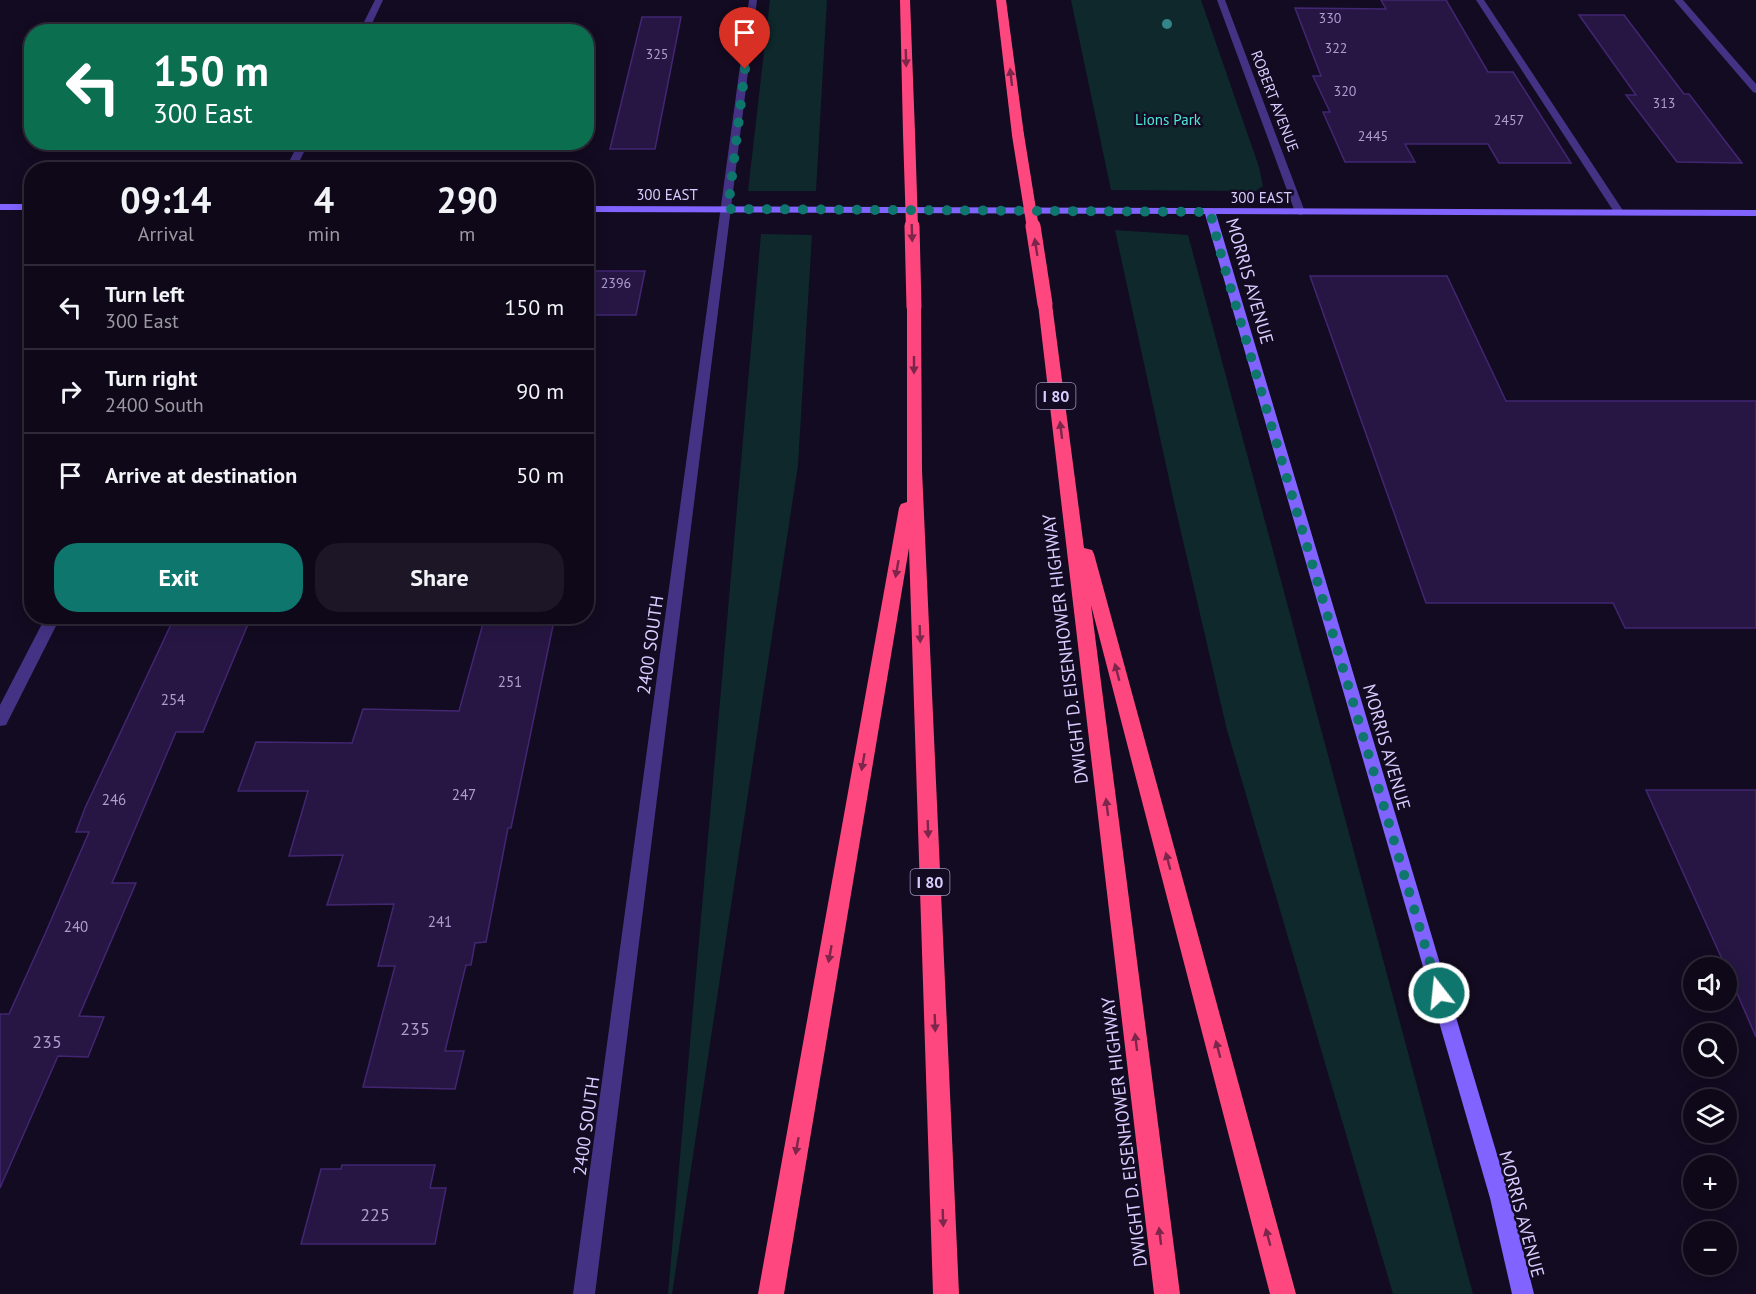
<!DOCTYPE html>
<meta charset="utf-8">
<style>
:root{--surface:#0e0819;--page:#1c1626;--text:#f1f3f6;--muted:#9b9aa2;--line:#2e2938;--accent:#0f766e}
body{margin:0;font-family:"PT Sans",sans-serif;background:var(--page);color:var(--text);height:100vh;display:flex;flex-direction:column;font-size:22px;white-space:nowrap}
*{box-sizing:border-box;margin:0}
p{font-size:20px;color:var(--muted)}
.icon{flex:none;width:33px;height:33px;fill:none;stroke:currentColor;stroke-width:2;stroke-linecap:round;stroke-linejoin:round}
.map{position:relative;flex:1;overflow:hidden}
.sheet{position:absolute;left:24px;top:162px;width:570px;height:462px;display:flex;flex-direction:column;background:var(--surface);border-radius:24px;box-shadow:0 3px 15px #0003,0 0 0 2px var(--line)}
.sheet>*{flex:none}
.hud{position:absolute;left:24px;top:24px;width:570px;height:126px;border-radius:24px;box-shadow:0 3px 15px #0003,0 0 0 2px var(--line);background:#0b6e4f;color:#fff;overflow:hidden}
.fabs{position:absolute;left:1683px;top:957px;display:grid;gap:12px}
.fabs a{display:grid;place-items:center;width:54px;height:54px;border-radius:50%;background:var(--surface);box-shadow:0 3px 15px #0003,0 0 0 2px var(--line);font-size:30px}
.pin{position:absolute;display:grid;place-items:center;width:51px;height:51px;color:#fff;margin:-62px -26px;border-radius:50% 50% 50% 0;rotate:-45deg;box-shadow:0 0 6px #0007}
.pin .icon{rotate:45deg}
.me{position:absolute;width:66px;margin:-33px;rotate:344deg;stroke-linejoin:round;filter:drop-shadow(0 0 4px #0008)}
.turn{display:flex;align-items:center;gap:21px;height:126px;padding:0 30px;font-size:27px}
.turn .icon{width:78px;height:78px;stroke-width:2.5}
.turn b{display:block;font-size:42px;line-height:51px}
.eta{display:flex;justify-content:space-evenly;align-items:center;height:102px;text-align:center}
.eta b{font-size:36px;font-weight:700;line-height:42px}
.cta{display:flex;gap:12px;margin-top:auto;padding:12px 30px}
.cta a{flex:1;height:69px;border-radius:24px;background:var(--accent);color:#fff;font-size:24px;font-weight:700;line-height:69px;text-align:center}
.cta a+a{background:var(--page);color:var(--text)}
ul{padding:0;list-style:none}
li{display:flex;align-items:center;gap:18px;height:84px;padding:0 30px;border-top:2px solid var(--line)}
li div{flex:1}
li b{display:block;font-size:22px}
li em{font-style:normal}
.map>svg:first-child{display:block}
.green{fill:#0e282c}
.building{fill:#271644;stroke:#422672;stroke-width:1.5}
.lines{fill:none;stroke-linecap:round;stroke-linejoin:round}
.lane{fill:#443284;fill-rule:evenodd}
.street{fill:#443284;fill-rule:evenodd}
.secondary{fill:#8163ff;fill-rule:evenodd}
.highway{fill:#ff477f;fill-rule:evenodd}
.highway-bridge-far1{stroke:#ff477f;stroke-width:12}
.highway-bridge{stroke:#ff477f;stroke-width:15}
.tree{fill:#338588}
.oneway{fill:#7d264b}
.route{stroke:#0f766e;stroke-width:10;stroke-dasharray:0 18}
.labels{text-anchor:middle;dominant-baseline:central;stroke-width:5;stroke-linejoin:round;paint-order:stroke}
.far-number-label{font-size:14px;fill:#ad9ed0}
.far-street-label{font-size:15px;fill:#daccff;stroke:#130b21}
.far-park-label{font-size:15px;fill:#4ee8dc;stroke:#130b21}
.number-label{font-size:15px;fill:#ad9ed0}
.shield{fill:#130b21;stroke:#9e92bc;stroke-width:1.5}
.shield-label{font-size:16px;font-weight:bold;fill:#daccff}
.street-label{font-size:18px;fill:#daccff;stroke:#130b21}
.near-number-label{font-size:18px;fill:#ad9ed0}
</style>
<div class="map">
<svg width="1756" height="1294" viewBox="0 0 1756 1294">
<rect width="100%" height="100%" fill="#130b21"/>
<g class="green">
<path d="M770,0h57l-11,191h-68z"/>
<path d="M1071,0h130l58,167 4,19 -7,5 -145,-1z"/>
<path d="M1115,230l73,5 285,1059h-80l-166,-564 -53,-228z"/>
<path d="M761,234l51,1 -14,230 -126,829h-4z"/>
</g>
<g class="building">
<path d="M1381,0h65l42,72h25l58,91h-72l-11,-19h-83l10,18h-70l-22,-50h7l-17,-36h8l-26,-68 91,1z"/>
<path d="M1579,15h45l60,79h5l53,69 -65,-1 -51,-67h10z"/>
<path d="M642,17h39l-26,132h-45z"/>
<path d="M592,271h53l-9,44h-50v-21z"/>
<path d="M1310,276h137l59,125h250v227h-131l-12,-25h-187z"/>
<path d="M175,616l76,1 -48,115h-27l-64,151h24l-57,133 25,1 -16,40 -30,-1 -58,132v-174h9l36,-80 44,-102h-13l9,-24z"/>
<path d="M485,616h70l-44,212h-3l-22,114 -11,1 -4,22h-5l-21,86h19l-9,38 -92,-2 32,-121h-17l16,-62 -67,1 16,-50 -54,1 19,-65h-70l18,-49 96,1 11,-34 96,2z"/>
<path d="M1646,790h110v247l-30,-69z"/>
<path d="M342,1165h93l-5,23h16l-11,56h-134l20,-75h20z"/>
</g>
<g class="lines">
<path class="lane" d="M1476,0h8l140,212 -1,2 -4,1 -5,-3z"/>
<g class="street">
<path d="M375,0h8l-15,32h-9z"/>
<path d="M749,0h8l-162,1294h-22z"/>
<path d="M1217,0h8l80,212 -1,2 -4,1 -5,-3z"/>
<path d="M1674,0h9l73,84v9l-3,-1z"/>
<path d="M299,142h10l-14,28h-10z"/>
<path d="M46,616h15l-55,109 -6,1v-21z"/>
</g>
<g class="secondary">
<rect x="0" y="204" width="32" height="6"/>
<path d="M586,206l1170,4v6l-540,-2 294,984 24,96h-22l-22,-96 -285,-984 -619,-2z"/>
</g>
<g class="highway">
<path d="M900,0h10l5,133 -6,4 -6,-4z"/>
<path d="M996,0h10l18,135 -6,4 -6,-4z"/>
<path d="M1045,300l7,4 32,244 8,2 2,4 202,740h-26l-179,-689 89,689h-26l-116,-990z"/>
<path d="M914,303l7,4 1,163 37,824h-26l-24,-746 -125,746h-26l141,-786 2,-4 6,-2v-195z"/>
</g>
<g class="highway-bridge-far1">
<path d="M909,133l3,95"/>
<path d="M1018,135l15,93"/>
</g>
<g class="highway-bridge">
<path d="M912,226l2,81"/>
<path d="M1033,226l12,78"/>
</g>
</g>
<circle class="tree" cx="1167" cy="24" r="5"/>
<defs><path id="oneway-solid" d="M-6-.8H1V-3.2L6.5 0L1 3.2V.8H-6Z" transform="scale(1.5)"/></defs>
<g class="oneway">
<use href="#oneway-solid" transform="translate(906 58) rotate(88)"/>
<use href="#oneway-solid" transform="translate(1011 77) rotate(-97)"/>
<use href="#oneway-solid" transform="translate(912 233) rotate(88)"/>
<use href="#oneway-solid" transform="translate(1036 247) rotate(-99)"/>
<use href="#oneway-solid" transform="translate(914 365) rotate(90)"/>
<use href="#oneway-solid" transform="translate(1061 430) rotate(-97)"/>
<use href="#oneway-solid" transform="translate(897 569) rotate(100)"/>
<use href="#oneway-solid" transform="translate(920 634) rotate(88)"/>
<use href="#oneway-solid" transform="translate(1117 672) rotate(-105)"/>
<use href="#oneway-solid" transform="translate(863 762) rotate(100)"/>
<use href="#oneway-solid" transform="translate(1107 807) rotate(-97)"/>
<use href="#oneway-solid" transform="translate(928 829) rotate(88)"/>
<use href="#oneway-solid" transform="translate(1168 861) rotate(-105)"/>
<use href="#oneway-solid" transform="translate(830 954) rotate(100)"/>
<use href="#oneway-solid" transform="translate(935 1023) rotate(88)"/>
<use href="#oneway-solid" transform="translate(1136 1042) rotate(-97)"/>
<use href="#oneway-solid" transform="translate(1218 1049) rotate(-105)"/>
<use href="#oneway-solid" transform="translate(797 1146) rotate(100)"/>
<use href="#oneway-solid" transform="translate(943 1218) rotate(88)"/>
<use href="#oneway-solid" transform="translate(1160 1236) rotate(-97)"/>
<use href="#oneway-solid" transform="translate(1268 1237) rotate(-105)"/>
</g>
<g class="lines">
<path class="route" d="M745,69l-17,140 482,3 13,50 216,731"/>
</g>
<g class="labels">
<g class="far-number-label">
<text x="1330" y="18">330</text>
<text x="1336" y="48">322</text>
<text x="657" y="54">325</text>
<text x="1345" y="91">320</text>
<text x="1664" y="103">313</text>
<text x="1509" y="120">2457</text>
<text x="1373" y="136">2445</text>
<text x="616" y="283">2396</text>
</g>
<g class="far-street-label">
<text transform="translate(1275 101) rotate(69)">ROBERT AVENUE</text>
<text x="667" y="194">300 EAST</text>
<text x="1261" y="197">300 EAST</text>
</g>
<g class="far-park-label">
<text x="1168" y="119">Lions Park</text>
</g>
<g class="number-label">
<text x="510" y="681">251</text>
<text x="173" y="699">254</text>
<text x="464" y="794">247</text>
<text x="114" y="799">246</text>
<text x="440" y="921">241</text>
<text x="76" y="926">240</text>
</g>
<g class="shield">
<rect x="1036.5" y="383" width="39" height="26" rx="4.5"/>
<rect x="910.5" y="869" width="39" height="26" rx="4.5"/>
</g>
<g class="shield-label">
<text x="1056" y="396">I 80</text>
<text x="930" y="882">I 80</text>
</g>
<g class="street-label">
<text transform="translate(1250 281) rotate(74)">MORRIS AVENUE</text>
<text transform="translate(650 645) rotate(-82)">2400 SOUTH</text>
<text transform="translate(1065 649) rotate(-97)">DWIGHT D. EISENHOWER HIGHWAY</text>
<text transform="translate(1387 747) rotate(74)">MORRIS AVENUE</text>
<text transform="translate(586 1126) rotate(-82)">2400 SOUTH</text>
<text transform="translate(1124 1132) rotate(-97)">DWIGHT D. EISENHOWER HIGHWAY</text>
<text transform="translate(1522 1214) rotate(75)">MORRIS AVENUE</text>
</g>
<g class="near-number-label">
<text x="415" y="1028">235</text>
<text x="47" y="1041">235</text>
<text x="375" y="1214">225</text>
</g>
</g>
</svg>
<div class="fabs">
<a><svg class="icon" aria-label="sound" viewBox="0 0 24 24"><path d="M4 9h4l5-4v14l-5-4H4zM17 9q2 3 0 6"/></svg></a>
<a><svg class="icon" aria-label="search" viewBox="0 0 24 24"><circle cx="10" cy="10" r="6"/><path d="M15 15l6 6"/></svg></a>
<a><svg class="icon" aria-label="layers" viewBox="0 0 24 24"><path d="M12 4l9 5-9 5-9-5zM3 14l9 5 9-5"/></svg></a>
<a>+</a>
<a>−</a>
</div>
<div class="pin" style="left:745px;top:69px;background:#d93025"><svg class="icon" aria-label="arrive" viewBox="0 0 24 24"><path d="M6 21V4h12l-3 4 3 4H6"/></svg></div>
<svg class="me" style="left:1439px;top:993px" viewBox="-20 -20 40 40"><circle r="17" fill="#0f766e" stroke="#fff" stroke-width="3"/><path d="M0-11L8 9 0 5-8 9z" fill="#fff"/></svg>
<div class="hud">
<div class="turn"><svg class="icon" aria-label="left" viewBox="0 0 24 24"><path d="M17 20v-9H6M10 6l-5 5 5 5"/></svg><div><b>150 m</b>300 East</div></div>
</div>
<section class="sheet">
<div class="eta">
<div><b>09:14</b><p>Arrival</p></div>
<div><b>4</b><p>min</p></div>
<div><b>290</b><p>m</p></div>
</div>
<ul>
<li><svg class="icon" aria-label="left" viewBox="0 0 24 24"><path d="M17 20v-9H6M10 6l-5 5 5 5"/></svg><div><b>Turn left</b><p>300 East</p></div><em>150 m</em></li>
<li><svg class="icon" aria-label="right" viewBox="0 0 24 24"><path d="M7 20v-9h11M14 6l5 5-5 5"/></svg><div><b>Turn right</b><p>2400 South</p></div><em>90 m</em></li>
<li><svg class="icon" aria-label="arrive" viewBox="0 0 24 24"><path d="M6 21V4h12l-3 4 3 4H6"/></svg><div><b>Arrive at destination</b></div><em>50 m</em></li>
</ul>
<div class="cta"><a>Exit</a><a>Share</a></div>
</section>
</div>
